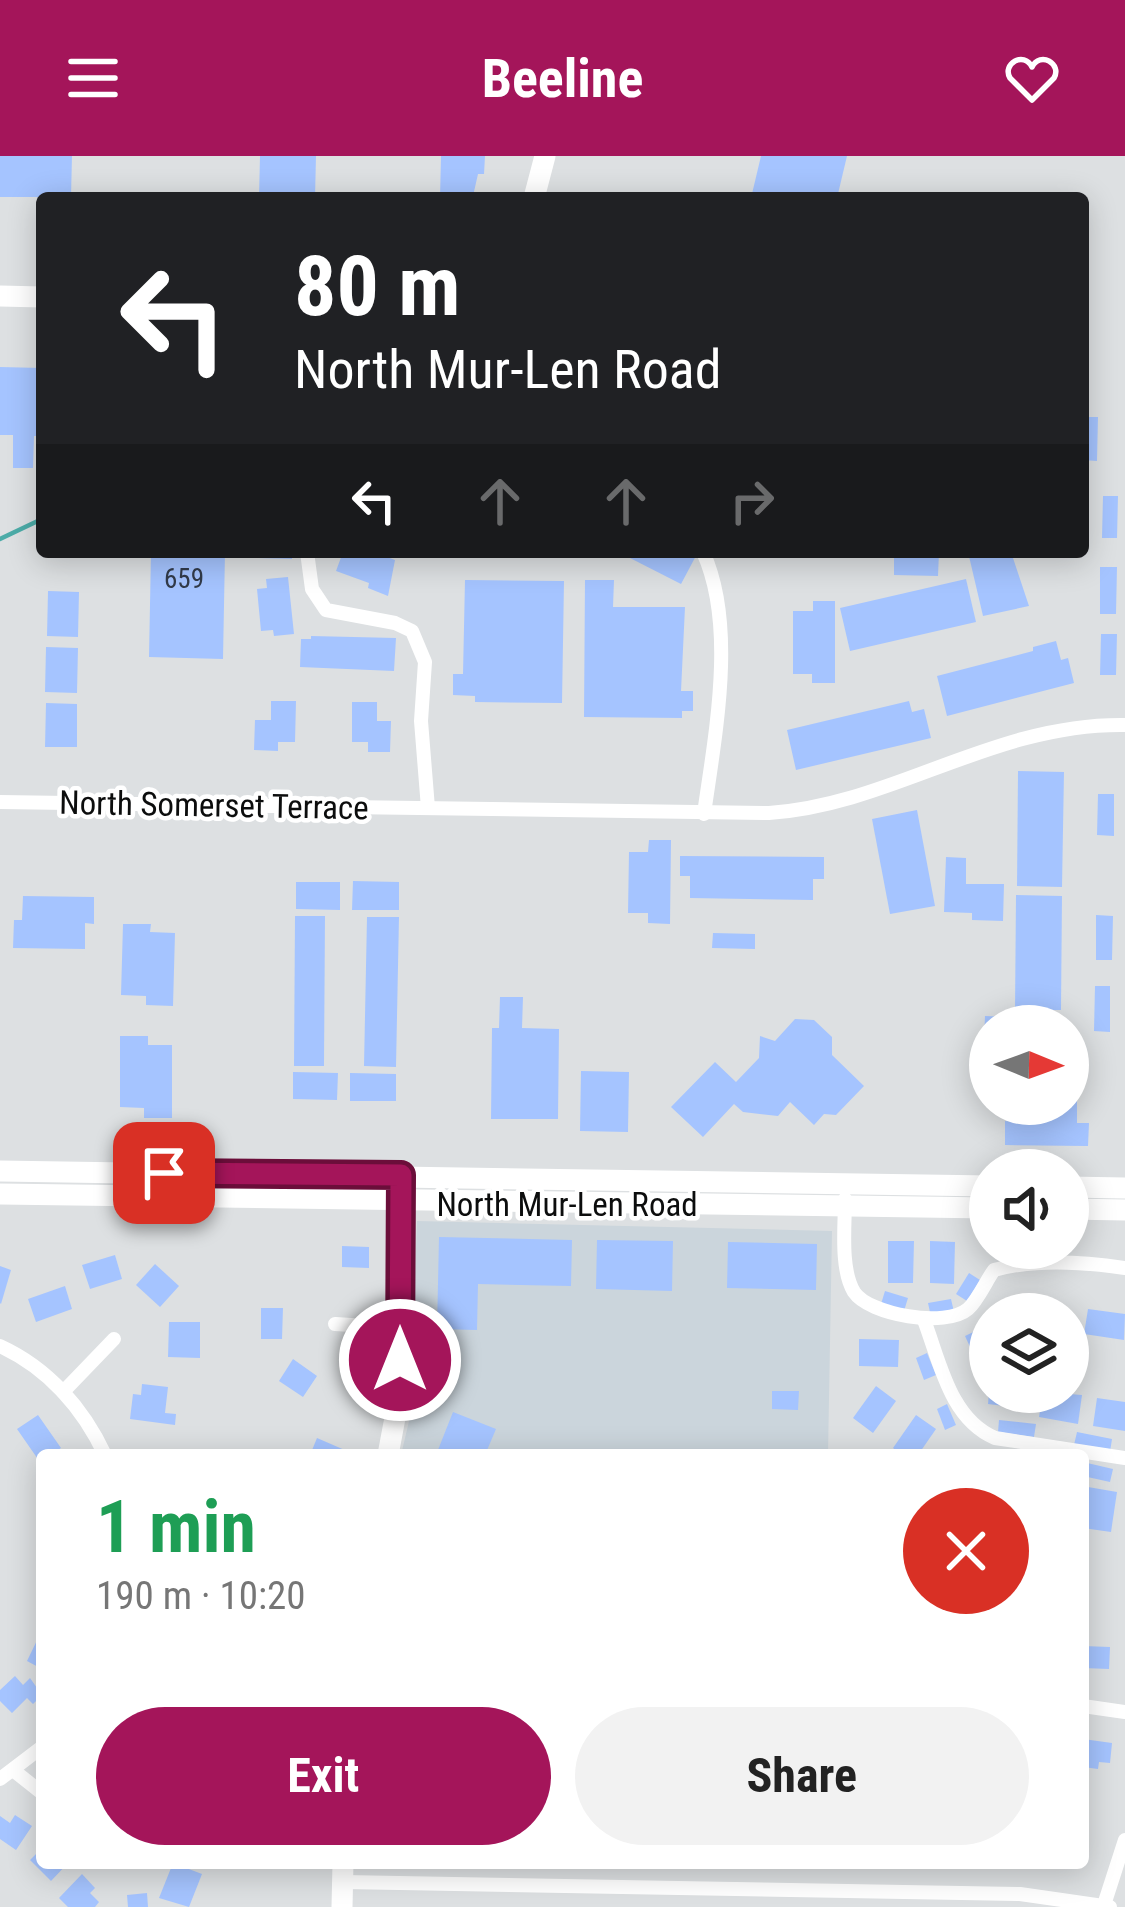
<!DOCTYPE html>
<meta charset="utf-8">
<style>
:root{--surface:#fff;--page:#f2f2f2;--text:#222;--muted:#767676;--accent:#a4155a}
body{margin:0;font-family:"Roboto Condensed",sans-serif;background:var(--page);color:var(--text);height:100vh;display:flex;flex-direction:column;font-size:45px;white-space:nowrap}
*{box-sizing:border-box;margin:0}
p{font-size:39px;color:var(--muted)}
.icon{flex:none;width:66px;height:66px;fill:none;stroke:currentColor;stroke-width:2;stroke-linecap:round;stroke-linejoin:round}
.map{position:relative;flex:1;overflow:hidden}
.sheet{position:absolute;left:36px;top:1293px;width:1053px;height:420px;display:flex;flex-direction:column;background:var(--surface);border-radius:12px;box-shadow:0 6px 30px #0003}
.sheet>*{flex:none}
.hud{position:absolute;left:36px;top:36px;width:1053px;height:366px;border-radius:12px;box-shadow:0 6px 30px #0003;background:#202124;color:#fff;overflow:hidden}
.needle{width:78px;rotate:91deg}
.fabs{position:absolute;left:969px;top:849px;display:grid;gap:24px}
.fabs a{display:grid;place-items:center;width:120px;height:120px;border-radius:50%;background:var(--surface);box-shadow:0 6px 30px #0003;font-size:60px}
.pin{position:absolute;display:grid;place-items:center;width:102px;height:102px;color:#fff;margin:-51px;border-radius:24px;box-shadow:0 6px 18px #0006}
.me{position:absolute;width:132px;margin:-66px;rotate:0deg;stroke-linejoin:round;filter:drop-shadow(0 0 9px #0008)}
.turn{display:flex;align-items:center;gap:42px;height:252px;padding:0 60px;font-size:54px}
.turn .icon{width:156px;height:156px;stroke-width:2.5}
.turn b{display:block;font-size:84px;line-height:102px}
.lanes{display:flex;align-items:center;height:114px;padding:0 60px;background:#0003;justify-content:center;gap:60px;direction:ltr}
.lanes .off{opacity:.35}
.round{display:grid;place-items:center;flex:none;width:126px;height:126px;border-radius:63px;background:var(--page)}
.headline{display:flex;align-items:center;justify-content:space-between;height:204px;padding:0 60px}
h1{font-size:72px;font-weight:700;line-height:90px;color:#1e9e55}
.button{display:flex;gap:24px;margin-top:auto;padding:24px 60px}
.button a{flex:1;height:138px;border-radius:72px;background:var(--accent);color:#fff;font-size:48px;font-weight:700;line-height:138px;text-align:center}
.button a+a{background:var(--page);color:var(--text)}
header{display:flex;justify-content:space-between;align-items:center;height:156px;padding:0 60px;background:var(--accent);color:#fff;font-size:54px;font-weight:700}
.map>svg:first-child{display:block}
.built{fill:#cbd5dc}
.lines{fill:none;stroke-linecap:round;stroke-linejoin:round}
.stream{stroke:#4caca8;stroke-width:4.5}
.building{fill:#a5c4ff}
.street{stroke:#fff;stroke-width:14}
.secondary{stroke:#fff;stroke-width:21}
.route-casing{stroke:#6b0e3a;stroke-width:30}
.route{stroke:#a4155a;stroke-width:21}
.labels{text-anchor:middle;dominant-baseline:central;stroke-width:9;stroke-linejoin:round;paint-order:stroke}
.number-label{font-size:27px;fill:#323b4a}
.street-label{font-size:33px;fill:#0c0d0d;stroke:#fff}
</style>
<header><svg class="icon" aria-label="menu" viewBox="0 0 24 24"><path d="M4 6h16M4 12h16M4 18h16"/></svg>Beeline<svg class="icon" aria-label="heart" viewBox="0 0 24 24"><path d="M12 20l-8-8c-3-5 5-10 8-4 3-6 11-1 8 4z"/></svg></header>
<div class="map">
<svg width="1125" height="1751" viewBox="0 0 1125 1751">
<rect width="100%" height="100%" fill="#dde0e2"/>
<path class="built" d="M417,1065l415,10 -4,224h-427l9,-38z"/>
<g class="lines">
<path class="stream" d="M0,383l42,-20"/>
</g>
<g class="building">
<path d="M0,0h72l-1,41h-71z"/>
<path d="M260,0h56l-1,42h-56z"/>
<path d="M441,0h44l-1,18h-6l-5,22 -33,2z"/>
<path d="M761,0h86l-10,42h-86z"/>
<path d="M0,211l42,1v68h-8l-1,32h-20v-33h-13z"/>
<path d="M1083,261h15l-1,44 -14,-1z"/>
<path d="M1103,340h15l-1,42h-15z"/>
<path d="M151,396h74l-2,107 -74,-2z"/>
<path d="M259,396h33v7l-34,-1z"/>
<path d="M343,396h30l22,8 -7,36 -20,-8 1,-5 -33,-12z"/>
<path d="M633,396h65l-17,32 -51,-26z"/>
<path d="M894,396h45l-1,24 -44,-1z"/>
<path d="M968,396h43l18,54 -46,10z"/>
<path d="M1100,411h17l-1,47h-16z"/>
<path d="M288,421l6,57 -20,2 -1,-6 -12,1 -4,-42 10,-1 -1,-9z"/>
<path d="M966,423l10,43 -126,29 -10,-43z"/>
<path d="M465,424l99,1 -2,122 -87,-1v-6l-22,-1v-21h10z"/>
<path d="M585,424h29l-1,27h72l-4,84h12v20h-11v7l-98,-1z"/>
<path d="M48,435l31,1 -1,45 -31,-1z"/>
<path d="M813,445h22v82h-23v-9h-19v-63h20z"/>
<path d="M1101,478h16l-1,41h-16z"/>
<path d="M311,480l85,2 -2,33 -94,-4 1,-28h10z"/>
<path d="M1056,485l5,19 7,-2 6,25 -127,33 -10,-40 96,-25v-4z"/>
<path d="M46,491l32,1 -1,45 -32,-1z"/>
<path d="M271,545h25l-1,41h-17v9l-24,-1 1,-30h16z"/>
<path d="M909,545l3,11 12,-3 7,29 -135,32 -9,-40z"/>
<path d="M352,546h25v19h14l-1,31h-22v-10h-16z"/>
<path d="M46,547l31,1v43h-32z"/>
<path d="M1018,615l46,1 -2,115 -45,-1z"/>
<path d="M1098,638h16v42l-17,-1z"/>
<path d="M917,654l18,96 -45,8 -18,-95z"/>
<path d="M649,684h22l-1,84 -22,-1v-10h-20l1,-61h19z"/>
<path d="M680,700l144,1v22h-11v21l-123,-2v-22h-10z"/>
<path d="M946,701l20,1v26h38l-1,37 -31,-1v-7l-28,-1z"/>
<path d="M353,725l46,1v28h-47z"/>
<path d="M296,726h44v28l-44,-1z"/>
<path d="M1016,739l46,1 -1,114h-46z"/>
<path d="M23,740l71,1v27l-9,-1v26l-72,-1 1,-28h8z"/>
<path d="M1096,759l17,1 -1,44h-16z"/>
<path d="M295,760h30l-1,150h-30z"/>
<path d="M367,761h32l-3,150 -32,-1z"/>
<path d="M123,768h28l-1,8 25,1 -2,73 -27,-1v-9l-25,-1z"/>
<path d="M713,777l42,1v15l-43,-1z"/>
<path d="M1095,830h15v46l-16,-1z"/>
<path d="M500,841h23l-1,31 37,1 -1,90h-67l1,-91h7z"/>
<path d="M985,860l83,3v7h-78v13h-6z"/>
<path d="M795,863l19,1 18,17v18l32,31 -28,29 -12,-1 -10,11 -24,-23 -12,14 -35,-4 -9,-8 -31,33 -32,-30 44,-45 21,20 23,-24 1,-22 15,5z"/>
<path d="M120,880h28v9h24v73h-28v-10l-24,-1z"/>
<path d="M581,915l48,1 -1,60 -48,-1z"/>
<path d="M293,916l45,1 -1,27 -44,-1z"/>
<path d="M350,917l46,1v27h-46z"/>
<path d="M1068,945h9v22h12l-1,23 -83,-1v-24l12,1v-18h23v5h14v-5z"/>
<path d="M439,1081l133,3 -1,46 -93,-2 -1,46 -40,-1z"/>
<path d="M597,1084l76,1 -1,50 -76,-2z"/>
<path d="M888,1085h26l-1,42h-25z"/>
<path d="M930,1085l25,1 -1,42 -24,-1z"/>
<path d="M728,1086l89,2 -1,46 -89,-2z"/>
<path d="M342,1090l27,1v21l-27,-1z"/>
<path d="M115,1099l7,24 -32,10 -8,-24z"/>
<path d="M155,1108l24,22 -19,21 -24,-22z"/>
<path d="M0,1110l11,4 -10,34 -1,-1z"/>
<path d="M969,1117l11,7 -13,21 -11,-7z"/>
<path d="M65,1130l7,23 -36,13 -8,-23z"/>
<path d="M885,1135l23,7 -4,13 -23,-7z"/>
<path d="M951,1143l3,13 -23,5 -3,-14z"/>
<path d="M261,1152h22l-1,31h-21z"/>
<path d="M1088,1153l37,5 -1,26 -40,-6z"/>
<path d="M169,1166h31v36l-32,-1z"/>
<path d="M990,1168v30l-14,6 -11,-24z"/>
<path d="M859,1183l40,1 -1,27 -39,-1z"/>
<path d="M927,1197l9,22 -12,5 -8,-22z"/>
<path d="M293,1203l24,17 -14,21 -24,-16z"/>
<path d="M142,1228l26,3 -3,26 11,1 -1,11 -45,-6 3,-25 8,1z"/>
<path d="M876,1230l20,15 -23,32 -20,-15z"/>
<path d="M772,1235h27l-1,19 -26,-1z"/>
<path d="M989,1236h42l-3,17 -40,-5z"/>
<path d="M1043,1236l39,3 -4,29 -39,-7z"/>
<path d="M1097,1242l28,4v29l-32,-5z"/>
<path d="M947,1248l9,21 -11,5 -8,-21z"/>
<path d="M453,1256l43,17 -11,26h-49z"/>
<path d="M38,1259l23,33 -11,7h-8v10l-25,-36z"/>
<path d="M916,1259l20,14 -18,26h-16l-9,-7z"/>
<path d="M999,1264l37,4 -2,13 -36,-5z"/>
<path d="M1077,1276l35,7 -2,13 -36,-7z"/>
<path d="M317,1282l30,13 -1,4h-36z"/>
<path d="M1083,1306l30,7 -3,13 -27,-6z"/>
<path d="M1088,1331l29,5 -6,40 -28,-4z"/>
<path d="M42,1474v39l-15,-8z"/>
<path d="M1083,1490l27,1 -1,22 -26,-1z"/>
<path d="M15,1520l8,9 7,-7 12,17 -9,9 -6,-6 -15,15 -12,-12v-11z"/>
<path d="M1083,1583l29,4 -2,20 -11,-1 -1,7 -15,-2z"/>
<path d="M15,1659l17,11 -16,24 -16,-11v-23l10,7z"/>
<path d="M42,1692v15h26l-17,18 -21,-21z"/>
<path d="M173,1707l29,11 -13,33 -30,-9z"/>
<path d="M82,1718l13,14 -5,5 9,9 -4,5h-27l-9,-9z"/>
<path d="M147,1737l1,14h-20l-1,-12z"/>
</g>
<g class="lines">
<g class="street">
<path d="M307,396l5,37 14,21 69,13 17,8 13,31 -4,59 7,87"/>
<path d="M703,396c34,74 12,183 1,262"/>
<path d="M0,646l769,11c123,-8 224,-90 356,-88"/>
<path d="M845,1043c0,26 -5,70 9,93 15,23 92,36 114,17 10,-9 18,-28 26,-39 39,-11 90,-8 131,-2"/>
<path d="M924,1164c16,42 26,99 71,118l130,20"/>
<path d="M335,1168l65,4"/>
<path d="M0,1190c48,22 83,62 105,109"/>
<path d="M63,1236l51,-53"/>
<path d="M1083,1550l42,6"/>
<path d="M13,1614l29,23"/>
<path d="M0,1623l42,-32"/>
<path d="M344,1726l676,12 90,13"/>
<path d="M1104,1749l21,-65"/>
</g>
<g class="secondary">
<path d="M534,42l11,-42"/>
<path d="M0,140l42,1"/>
<path d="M0,1015l990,15"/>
<path d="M1068,1031l57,1"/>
<path d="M0,1038l990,14"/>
<path d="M1068,1053l57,1"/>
<path d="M388,1299l12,-64v-198"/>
<path d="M342,1751l1,-44"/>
</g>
</g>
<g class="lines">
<g class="route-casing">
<path id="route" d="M164,1017l237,2 -1,185"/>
</g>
<use href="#route" class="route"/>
</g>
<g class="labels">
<g class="number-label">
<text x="184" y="423">659</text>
</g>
<g class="street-label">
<text transform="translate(214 649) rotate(1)">North Somerset Terrace</text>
<text x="567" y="1048">North Mur-Len Road</text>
</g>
</g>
</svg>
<div class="fabs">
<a><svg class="needle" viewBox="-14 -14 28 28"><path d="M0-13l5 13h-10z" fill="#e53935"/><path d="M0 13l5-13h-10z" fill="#767676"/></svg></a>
<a><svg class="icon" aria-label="sound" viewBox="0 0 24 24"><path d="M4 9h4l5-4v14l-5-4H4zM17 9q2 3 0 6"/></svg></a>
<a><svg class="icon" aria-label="layers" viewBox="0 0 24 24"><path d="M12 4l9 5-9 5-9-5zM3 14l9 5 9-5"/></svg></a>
</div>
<div class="pin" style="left:164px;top:1017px;background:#d93025"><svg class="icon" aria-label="arrive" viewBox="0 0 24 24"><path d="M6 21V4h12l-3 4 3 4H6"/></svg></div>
<svg class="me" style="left:400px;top:1204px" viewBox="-20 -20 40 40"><circle r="17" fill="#a4155a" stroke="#fff" stroke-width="3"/><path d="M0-11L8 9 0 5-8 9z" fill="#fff"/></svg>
<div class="hud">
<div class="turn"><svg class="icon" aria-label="left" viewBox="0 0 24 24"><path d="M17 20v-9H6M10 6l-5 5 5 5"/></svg><div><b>80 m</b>North Mur-Len Road</div></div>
<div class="lanes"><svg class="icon" aria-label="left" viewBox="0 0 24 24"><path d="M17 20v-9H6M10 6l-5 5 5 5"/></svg><svg class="icon off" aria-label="ahead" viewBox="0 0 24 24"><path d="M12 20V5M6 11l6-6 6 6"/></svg><svg class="icon off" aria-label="ahead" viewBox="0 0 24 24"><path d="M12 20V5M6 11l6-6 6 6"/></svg><svg class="icon off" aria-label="right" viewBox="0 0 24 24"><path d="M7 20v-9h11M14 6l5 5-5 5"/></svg></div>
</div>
<section class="sheet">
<div class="headline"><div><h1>1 min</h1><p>190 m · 10:20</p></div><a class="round" style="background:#d93025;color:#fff"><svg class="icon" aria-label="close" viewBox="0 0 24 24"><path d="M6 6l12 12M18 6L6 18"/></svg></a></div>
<div class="button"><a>Exit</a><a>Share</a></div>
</section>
</div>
